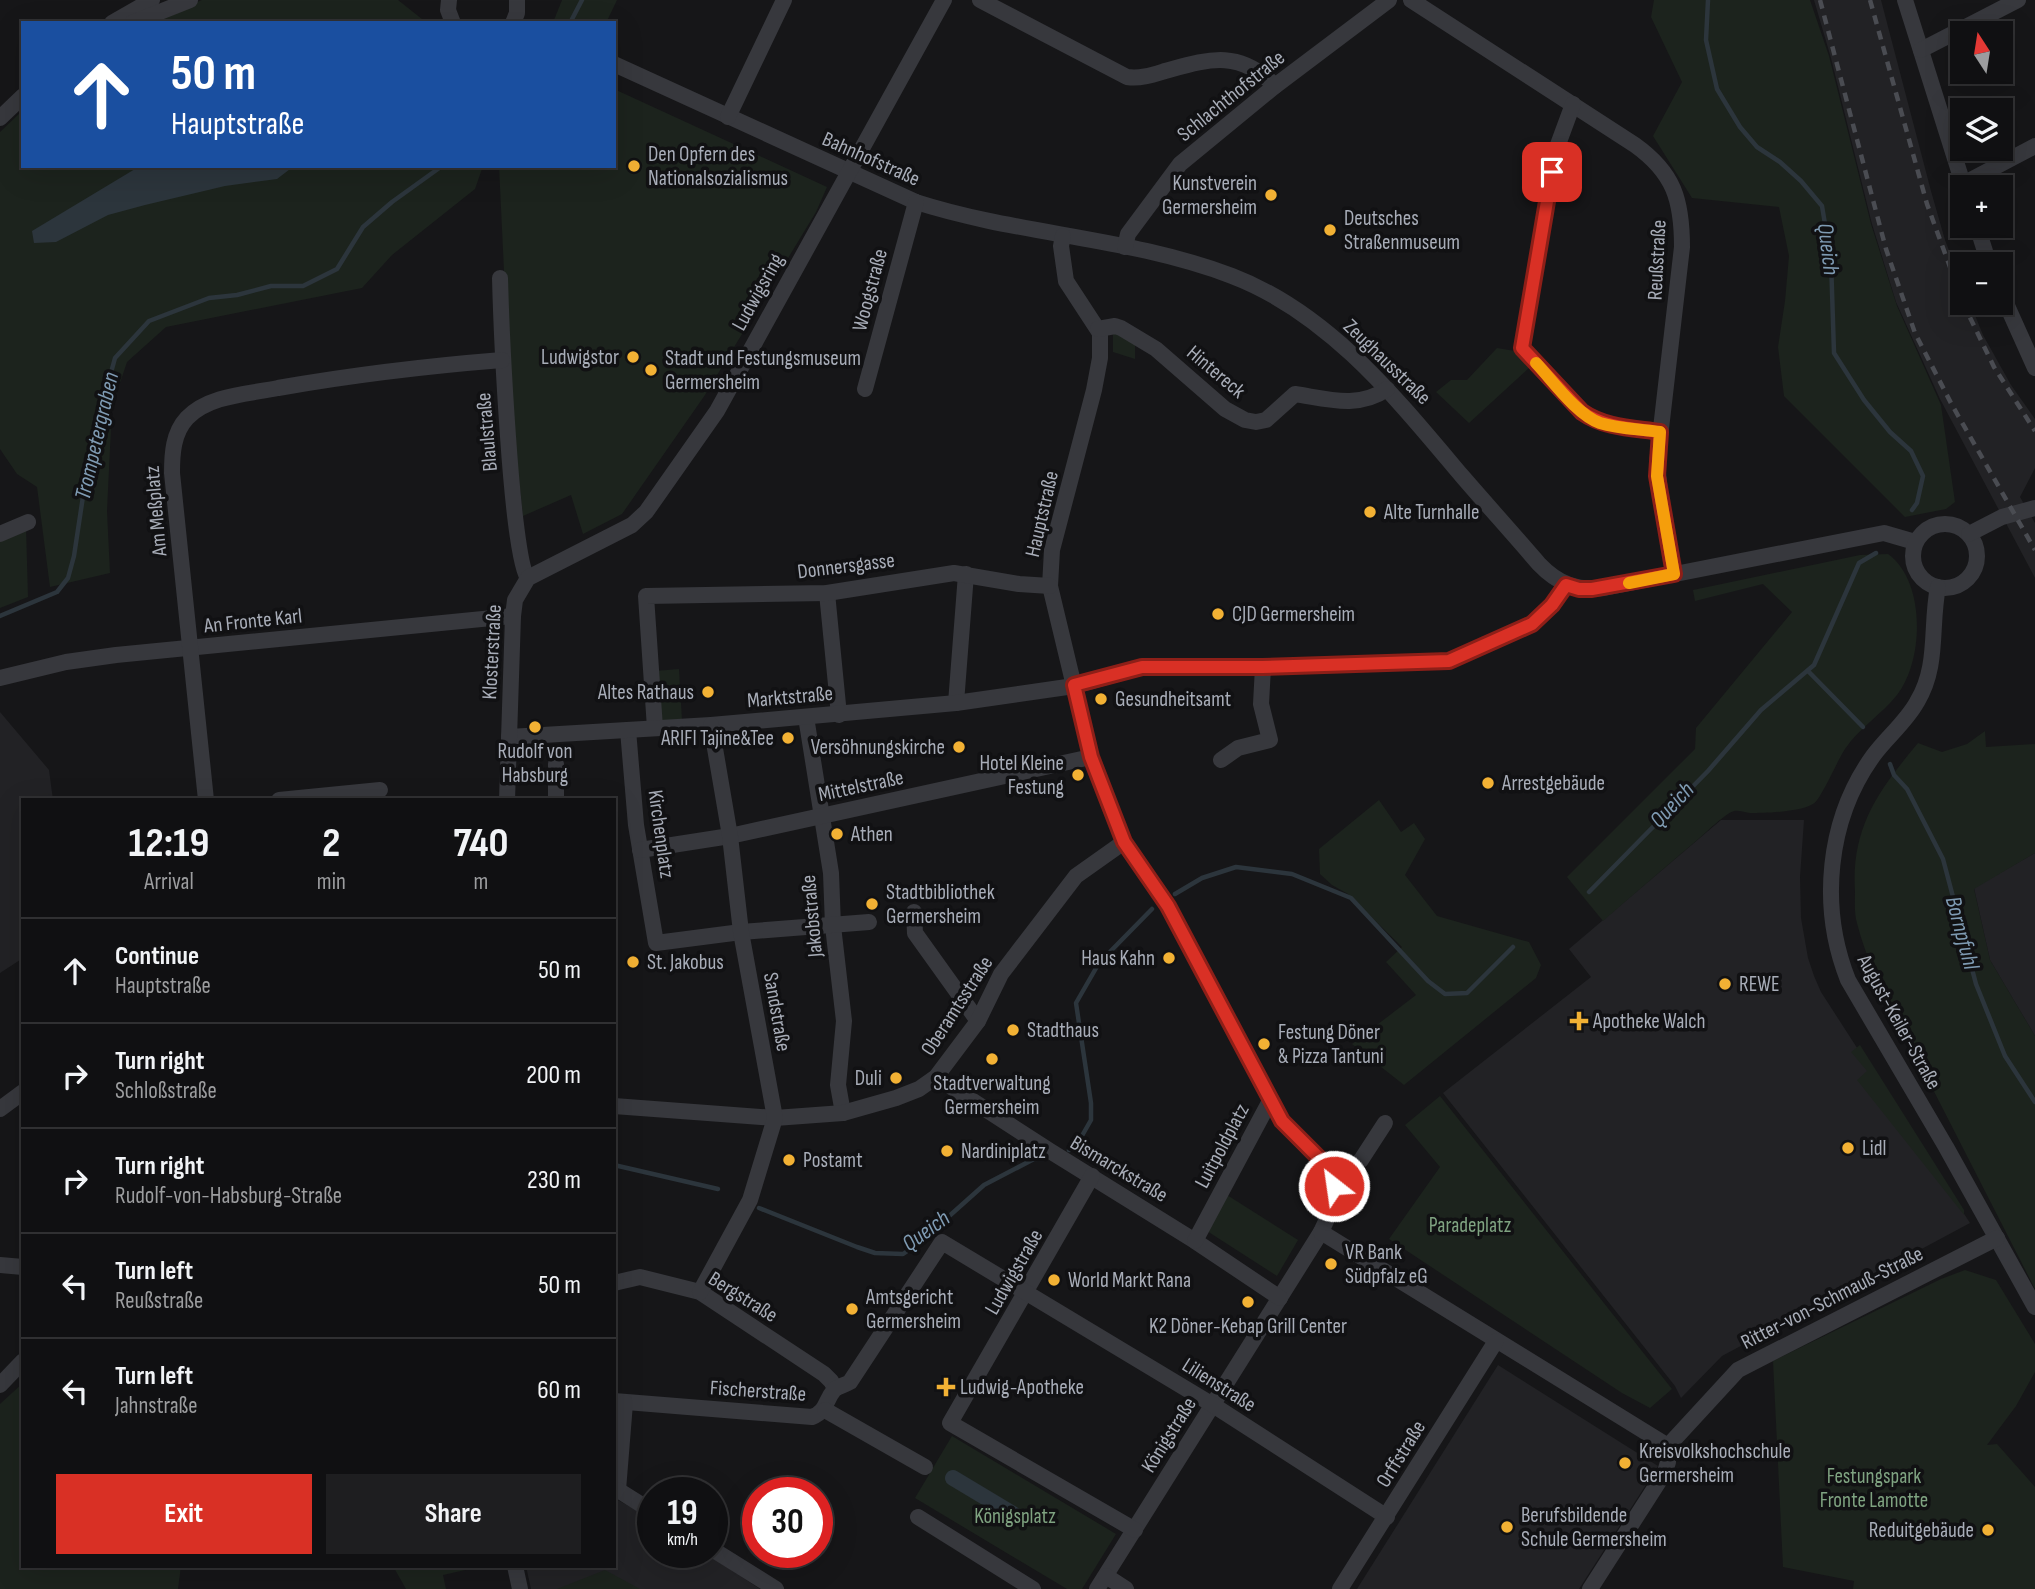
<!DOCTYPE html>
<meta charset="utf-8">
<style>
:root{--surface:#101012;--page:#1e1e20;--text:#f1f3f6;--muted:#9c9d9f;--line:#303032;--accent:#d93025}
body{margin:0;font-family:"Sofia Sans Condensed",sans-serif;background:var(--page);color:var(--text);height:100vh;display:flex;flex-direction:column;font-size:26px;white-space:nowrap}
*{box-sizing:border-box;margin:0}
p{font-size:23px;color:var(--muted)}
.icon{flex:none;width:38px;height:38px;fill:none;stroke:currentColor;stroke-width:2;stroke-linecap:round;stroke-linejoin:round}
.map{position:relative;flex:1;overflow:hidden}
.drawer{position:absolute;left:21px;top:798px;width:595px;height:770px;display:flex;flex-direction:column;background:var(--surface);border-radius:0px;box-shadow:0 7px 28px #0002,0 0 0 2px var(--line)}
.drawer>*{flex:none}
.hud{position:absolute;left:21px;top:21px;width:595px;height:147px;border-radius:0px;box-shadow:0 7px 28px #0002,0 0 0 2px var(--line);background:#1a4fa0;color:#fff;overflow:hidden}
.needle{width:46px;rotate:348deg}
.tools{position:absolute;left:1950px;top:21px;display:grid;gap:14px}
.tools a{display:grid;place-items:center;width:63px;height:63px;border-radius:0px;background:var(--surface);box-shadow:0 7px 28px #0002,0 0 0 2px var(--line);font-size:35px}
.speed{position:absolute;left:637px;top:1477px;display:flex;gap:14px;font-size:35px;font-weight:700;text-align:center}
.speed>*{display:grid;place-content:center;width:91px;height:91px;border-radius:50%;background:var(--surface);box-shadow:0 7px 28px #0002,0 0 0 2px var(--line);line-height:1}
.speed small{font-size:18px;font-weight:400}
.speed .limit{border:10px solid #d22;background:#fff;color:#111}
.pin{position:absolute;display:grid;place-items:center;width:60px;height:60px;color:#fff;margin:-30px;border-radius:14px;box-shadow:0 4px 10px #0006}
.me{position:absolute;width:77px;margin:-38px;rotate:330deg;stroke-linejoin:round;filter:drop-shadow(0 0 5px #0008)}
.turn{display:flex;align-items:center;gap:24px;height:147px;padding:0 35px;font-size:32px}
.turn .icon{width:91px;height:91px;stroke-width:2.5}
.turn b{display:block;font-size:49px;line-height:60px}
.eta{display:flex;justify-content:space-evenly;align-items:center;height:119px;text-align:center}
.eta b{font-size:42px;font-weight:700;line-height:49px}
.cta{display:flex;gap:14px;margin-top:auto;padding:14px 35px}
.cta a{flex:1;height:80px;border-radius:0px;background:var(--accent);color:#fff;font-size:28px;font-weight:700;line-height:80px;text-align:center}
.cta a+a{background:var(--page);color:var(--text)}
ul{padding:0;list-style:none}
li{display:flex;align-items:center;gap:21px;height:105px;padding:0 35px;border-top:2px solid var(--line)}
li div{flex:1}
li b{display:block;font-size:26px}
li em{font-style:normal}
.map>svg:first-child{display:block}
.built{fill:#222225}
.green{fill:#1c231d}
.water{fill:#2c353c}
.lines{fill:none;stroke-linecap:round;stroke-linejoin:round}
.stream{stroke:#2c353c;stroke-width:4.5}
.canal{stroke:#2c353c;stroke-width:16}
.minor{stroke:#37383d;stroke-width:16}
.rail{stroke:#4a4c52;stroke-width:4.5;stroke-dasharray:9 7;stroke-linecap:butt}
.route-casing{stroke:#8d1f18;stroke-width:18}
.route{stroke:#d93025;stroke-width:12}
.slow{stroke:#f59e0b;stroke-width:12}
.poi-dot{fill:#f2b134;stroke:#111113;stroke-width:2.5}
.labels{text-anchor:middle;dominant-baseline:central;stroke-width:7;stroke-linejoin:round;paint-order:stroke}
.street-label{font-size:21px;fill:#a8adb8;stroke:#111113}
.poi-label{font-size:21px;fill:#a8adb8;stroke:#111113;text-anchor:start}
.park-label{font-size:21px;fill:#7fa381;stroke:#111113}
.water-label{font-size:23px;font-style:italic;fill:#7f9bb3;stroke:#111113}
</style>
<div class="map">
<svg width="2035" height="1589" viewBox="0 0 2035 1589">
<rect width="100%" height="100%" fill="#161618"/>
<g class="built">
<path d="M1814,0h67l50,191 14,49 17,44v19h8l13,32 28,50 24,34v49l-15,29 15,26v55l-95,-179 -44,-97 -24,-78 -41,-166z"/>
<path d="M0,712l49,58 4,30h-30v158l-23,15z"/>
<path d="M1721,820h83l-4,57 1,41 7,40 6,18 7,16 149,231 -248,133 -41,42 -6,-12 -232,-293 148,-116 -22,-28z"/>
<path d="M2035,853v183l-45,-76 -16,-72z"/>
<path d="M1498,1365l160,101 -79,123h-222z"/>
<path d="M614,1498l39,21v33h51l56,37h-229l-5,-23h88z"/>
</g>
<g class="green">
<path d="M202,0h196l29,23h-282z"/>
<path d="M562,0h55l-11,23h-44l-8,-3z"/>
<path d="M1654,0h156l19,56 42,168 26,82 44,99 14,97 -9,7 -41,8 -121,-121 -6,-49 7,-46 4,-45 -10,-49 -87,-9 -39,-62 29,-54 -31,-65z"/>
<path d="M614,89l213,98 -11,25 -111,183 -83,119 -39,20 -12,-39 -48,21 -13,-119 -11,-231h115z"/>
<path d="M23,110v56h460l-8,23 -83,66 -30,33 -196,39 -39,35 -15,45 -5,104 3,62 -60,14 -13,-100 -20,-13 -17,-25v-317z"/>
<path d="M1113,332l22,7v20l-22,-7z"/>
<path d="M1497,348l18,3 15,16 -61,56 -33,-31 15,-12h16z"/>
<path d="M26,527l2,70 -28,11v-72z"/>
<path d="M1888,554c38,27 36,107 9,141 -16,20 -38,33 -52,54 -7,10 -24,51 -32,55 -13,8 -47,9 -63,9 -4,0 -11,-3 -16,-2 -10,3 -29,23 -38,30 -31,26 -62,53 -93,80l-36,-44 128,-128 1,-21 96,-116 -29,-28 -68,17 -2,-11 167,-35z"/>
<path d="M679,669l3,51 -24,1 -3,-50z"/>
<path d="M1985,731l1,16 49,-3v109l-61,36 16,71 45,76v253l-161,-315c-6,-17 -13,-34 -17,-51 -3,-10 -2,-21 -2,-32 -4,-64 24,-101 63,-148l24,9 25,-8z"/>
<path d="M1379,800l22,32 13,-9 11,16 -20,36 32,41 92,26 12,23 -5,13 -132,107 -52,-41 64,-49 -30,-33 16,-15 -54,-53 -16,-9 -12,-11 -1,-25z"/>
<path d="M1860,1045l104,165v5l-107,-135 10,-9 -16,-19z"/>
<path d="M1440,1096l232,293 -22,19 -28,-15 -233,-154 51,-72 -35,-42z"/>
<path d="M1227,1195l71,45 -21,36 -70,-45z"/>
<path d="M1965,1270l31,10 39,64v28l-19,34 -29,39 10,-1 38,43v102h-182l1,-8 -71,-14 -10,-206 168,-82z"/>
<path d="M23,1383v183h158l-3,23h-178v-185z"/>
<path d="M952,1436l164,98 -34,55h-15l-152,-91z"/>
<path d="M393,1566h90l-40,9 3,14h-40z"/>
<path d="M605,1570l35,19h-83z"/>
</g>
<path class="water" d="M140,166h154l-17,13 -52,7 -80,19 -37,10 -52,27 -22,1 -2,-12z"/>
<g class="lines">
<g class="stream">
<path d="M1708,0l-2,40 11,49 23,38 17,20 23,15 21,19 21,25 9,54 3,93 30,47 26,32 21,19 12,25 -6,27 -5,7"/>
<path d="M570,23l12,-23"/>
<path d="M0,616l57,-24 11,-14 6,-22 16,-106 25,-92 34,-37 60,-23 28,-3 34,-9h32l34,-17 26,-42 29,-25 50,-36"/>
<path d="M1808,671l55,56"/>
<path d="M1890,764l4,11 13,14 36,70 33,125 29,72 30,46"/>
<path d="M1589,892l119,-121 53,-61 53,-45 45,-102 17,-10"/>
<path d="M1175,894l27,-16 34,-11 56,7 59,24 77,83 17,13 22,-1 46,-46"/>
<path d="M1069,1150l6,-2 16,-28v-17l-15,-100 23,-40 53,-54"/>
<path d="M614,1165l104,24"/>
<path d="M759,1208l98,39 18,6 28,1 16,-11 65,-58 50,-26h10"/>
</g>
<path class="canal" d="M953,1478l60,36"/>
<g class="minor">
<path d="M449,0l-1,10 5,13"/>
<path d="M980,0l147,77c13,2 25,-2 38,-6 44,-12 74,-22 110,15"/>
<path d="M1411,0l224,145c39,28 47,55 47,102l-25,216 3,30 14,81"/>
<path d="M1905,0l59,187"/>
<path d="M112,23l40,-23"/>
<path d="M132,23l58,-23"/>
<path d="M513,23l4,-10v-13"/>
<path d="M1921,50l97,-50"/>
<path d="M614,64l302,138c103,33 214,35 316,74 97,37 165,123 230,200 26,30 52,59 77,88 19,20 38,27 65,24l280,-55 31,9"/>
<path d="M1573,104l-17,46 -34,198 60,64c23,16 51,16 78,20"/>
<path d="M728,117l56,-117"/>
<path d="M0,118l23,-22"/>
<path d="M1963,184l72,-38"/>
<path d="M1977,226l12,38"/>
<path d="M1063,236l-2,10 5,35 34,52v25l-6,32 -42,160 -2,36 41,171 33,85 44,64 114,215 45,47c15,21 4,43 -6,64l-224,357"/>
<path d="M1125,247l3,-13 52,-70 95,-78 114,-86"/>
<path d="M500,278c1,40 11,283 28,300"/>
<path d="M2000,290l35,78"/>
<path d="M1098,329l17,-3 6,2 35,21 69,60 20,11 11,2 10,-2 29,-26c33,5 63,15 92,-5"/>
<path d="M865,389l51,-187"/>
<circle cx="1945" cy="556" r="32"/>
<path d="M0,534l28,-12"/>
<path d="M1969,534l33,-17 33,-9"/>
<path d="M1938,587c-8,40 1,79 -21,115 -11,20 -30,35 -44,54 -46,64 -54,151 -25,224l98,167 89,160"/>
<path d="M827,593l12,122"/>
<path d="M0,678l66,-16 50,-7 397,-39"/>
<path d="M956,703l10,-129"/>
<path d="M806,717l25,156 2,53 11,95 -6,64 5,28"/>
<path d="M655,728l-9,-132 181,-3 127,-20 65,11 31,2"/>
<path d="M628,730l8,95 20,118 85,-11 128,-10"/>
<path d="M509,737l202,-12 245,-22 118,-17 68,-19h121l186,-6 83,-37 20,-19 14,-20"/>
<path d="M1221,760l17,-12 32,-8 -9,-36 2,-37"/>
<path d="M556,764v36"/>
<path d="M206,800l-34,-327c0,-19 1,-40 15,-55 22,-23 62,-24 91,-30 74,-13 149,-22 224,-28"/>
<path d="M279,800l101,-10"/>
<path d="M507,800l6,-184 2,-16 13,-22 104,-53 14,-13 71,-101 227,-411"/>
<path d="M640,850l90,-14 361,-79"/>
<path d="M914,912l1,21 63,88"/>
<path d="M936,1077l114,74 145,90 85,57"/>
<path d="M614,1106l161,12 68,-5 53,-15 23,-9 17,-12 42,-56 23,-47 75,-98 48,-34"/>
<path d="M0,1109l23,-17"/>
<path d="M1092,1176l-142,247 185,107"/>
<path d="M1332,1176l21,-9 8,-7 24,-37"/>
<path d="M1321,1232l347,214"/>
<path d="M1195,1241l76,-142"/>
<path d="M0,1265l23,2"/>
<path d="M614,1283l26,-6 60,15 124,82 7,7 4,7"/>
<path d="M700,1292l50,-92 25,-82 -34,-186 -11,-96 -19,-111"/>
<path d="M0,1385l23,-24"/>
<path d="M614,1401l198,16c15,-6 13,-16 22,-27 3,-3 11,-5 16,-8l92,-140 271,163 174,112"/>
<path d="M825,1410l100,57"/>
<path d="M618,1490l7,-87"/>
<path d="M614,1491l4,-1 35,22"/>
<path d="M918,1517l115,72"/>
<path d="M712,1549l64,40"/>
<path d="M515,1566l5,23"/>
<path d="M1106,1576l20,13"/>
<path d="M1340,1589l156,-248"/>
<path d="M1590,1589l75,-117 3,-10v-16l70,-76 259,-132"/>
</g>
<g class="rail">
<path d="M1820,0l66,249 29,84 37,72 83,145"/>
<path d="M1870,0l57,204 35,96"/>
<path d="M1963,303l31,64 41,64"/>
</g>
</g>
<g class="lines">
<g class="route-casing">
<path id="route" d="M1334,1186l-2,-11 -11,-15 -39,-39 -114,-215 -44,-64 -33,-85 -17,-72 68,-18h120l187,-6 83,-37 20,-19 14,-20 13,4h13l82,-15 -17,-98 3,-44c-27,-4 -55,-4 -78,-20l-60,-64 30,-176"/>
</g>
<use href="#route" class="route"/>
<path class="slow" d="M1536,363c17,18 41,52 64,60 19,6 41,6 60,9l-3,44 17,98 -45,9"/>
</g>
<g class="poi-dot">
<circle cx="634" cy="166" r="7"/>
<circle cx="1271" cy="195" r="7"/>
<circle cx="1330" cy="230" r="7"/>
<circle cx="633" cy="357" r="7"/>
<circle cx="651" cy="370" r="7"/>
<circle cx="1370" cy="512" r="7"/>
<circle cx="1218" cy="614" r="7"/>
<circle cx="708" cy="692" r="7"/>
<circle cx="1101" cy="699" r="7"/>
<circle cx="535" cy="727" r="7"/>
<circle cx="788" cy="738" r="7"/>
<circle cx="959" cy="747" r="7"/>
<circle cx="1078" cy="775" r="7"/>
<circle cx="1488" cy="783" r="7"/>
<circle cx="837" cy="834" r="7"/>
<circle cx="872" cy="904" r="7"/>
<circle cx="1169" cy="958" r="7"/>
<circle cx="633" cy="962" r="7"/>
<circle cx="1725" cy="984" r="7"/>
<path d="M1575.5 1010.5h7v7h7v7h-7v7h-7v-7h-7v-7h7z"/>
<circle cx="1013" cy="1030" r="7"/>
<circle cx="1264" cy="1044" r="7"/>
<circle cx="992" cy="1059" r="7"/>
<circle cx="896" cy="1078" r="7"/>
<circle cx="1848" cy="1148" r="7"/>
<circle cx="947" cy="1151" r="7"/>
<circle cx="789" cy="1160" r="7"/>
<circle cx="1331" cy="1264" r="7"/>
<circle cx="1054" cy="1280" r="7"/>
<circle cx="1248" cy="1302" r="7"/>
<circle cx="852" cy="1309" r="7"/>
<path d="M942.5 1376.5h7v7h7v7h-7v7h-7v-7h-7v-7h7z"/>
<circle cx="1625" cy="1463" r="7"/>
<circle cx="1507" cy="1527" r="7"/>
<circle cx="1988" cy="1530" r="7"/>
</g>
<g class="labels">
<g class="street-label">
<text transform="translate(1231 96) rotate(-39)">Schlachthofstraße</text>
<text transform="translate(871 159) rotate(24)">Bahnhofstraße</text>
<text transform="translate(1657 260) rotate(-87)">Reußstraße</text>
<text transform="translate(870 290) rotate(-75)">Woogstraße</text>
<text transform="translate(758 292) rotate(-61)">Ludwigsring</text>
<text transform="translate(1387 362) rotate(44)">Zeughausstraße</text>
<text transform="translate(1216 372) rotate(40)">Hintereck</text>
<text transform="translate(487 432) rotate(-95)">Blaulstraße</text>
<text transform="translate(156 511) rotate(-95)">Am Meßplatz</text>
<text transform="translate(1042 514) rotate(-77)">Hauptstraße</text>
<text transform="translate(846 566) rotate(-7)">Donnersgasse</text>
<text transform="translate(253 621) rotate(-6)">An Fronte Karl</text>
<text transform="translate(492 652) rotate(-87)">Klosterstraße</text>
<text transform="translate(790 697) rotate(-5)">Marktstraße</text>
<text transform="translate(861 786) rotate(-12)">Mittelstraße</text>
<text transform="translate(661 834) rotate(82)">Kirchenplatz</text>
<text transform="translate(812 916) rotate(-95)">Jakobstraße</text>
<text transform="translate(957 1006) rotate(-57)">Oberamtsstraße</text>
<text transform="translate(777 1012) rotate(80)">Sandstraße</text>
<text transform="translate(1899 1022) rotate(61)">August-Keiler-Straße</text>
<text transform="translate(1222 1146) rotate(-62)">Luitpoldplatz</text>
<text transform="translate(1119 1169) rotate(31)">Bismarckstraße</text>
<text transform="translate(1014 1272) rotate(-60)">Ludwigstraße</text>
<text transform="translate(743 1297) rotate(32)">Bergstraße</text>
<text transform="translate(1832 1298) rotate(-27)">Ritter-von-Schmauß-Straße</text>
<text transform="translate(1219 1385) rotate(32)">Lilienstraße</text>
<text transform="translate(758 1391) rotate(4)">Fischerstraße</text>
<text transform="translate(1169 1435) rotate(-58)">Königstraße</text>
<text transform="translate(1401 1454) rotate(-58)">Orffstraße</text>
</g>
<g class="poi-label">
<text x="648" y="154">Den Opfern des<tspan x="648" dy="24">Nationalsozialismus</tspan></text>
<text x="1257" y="183" text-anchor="end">Kunstverein<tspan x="1257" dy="24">Germersheim</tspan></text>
<text x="1344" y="218">Deutsches<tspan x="1344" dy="24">Straßenmuseum</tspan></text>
<text x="619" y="357" text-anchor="end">Ludwigstor</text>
<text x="665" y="358">Stadt und Festungsmuseum<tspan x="665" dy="24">Germersheim</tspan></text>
<text x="1384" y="512">Alte Turnhalle</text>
<text x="1232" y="614">CJD Germersheim</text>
<text x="694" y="692" text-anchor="end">Altes Rathaus</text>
<text x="1115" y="699">Gesundheitsamt</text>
<text x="774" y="738" text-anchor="end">ARIFI Tajine&amp;Tee</text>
<text x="945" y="747" text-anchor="end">Versöhnungskirche</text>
<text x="535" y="751" text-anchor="middle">Rudolf von<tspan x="535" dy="24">Habsburg</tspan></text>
<text x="1064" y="763" text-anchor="end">Hotel Kleine<tspan x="1064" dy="24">Festung</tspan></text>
<text x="1502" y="783">Arrestgebäude</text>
<text x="851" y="834">Athen</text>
<text x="886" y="892">Stadtbibliothek<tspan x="886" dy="24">Germersheim</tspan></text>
<text x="1155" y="958" text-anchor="end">Haus Kahn</text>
<text x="647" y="962">St. Jakobus</text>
<text x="1739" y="984">REWE</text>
<text x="1593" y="1021">Apotheke Walch</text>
<text x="1027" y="1030">Stadthaus</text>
<text x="1278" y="1032">Festung Döner<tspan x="1278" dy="24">&amp; Pizza Tantuni</tspan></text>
<text x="882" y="1078" text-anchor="end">Duli</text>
<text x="992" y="1083" text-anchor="middle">Stadtverwaltung<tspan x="992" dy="24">Germersheim</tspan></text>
<text x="1862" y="1148">Lidl</text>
<text x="961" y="1151">Nardiniplatz</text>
<text x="803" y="1160">Postamt</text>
<text x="1345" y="1252">VR Bank<tspan x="1345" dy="24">Südpfalz eG</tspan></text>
<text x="1068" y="1280">World Markt Rana</text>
<text x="866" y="1297">Amtsgericht<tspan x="866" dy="24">Germersheim</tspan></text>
<text x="1248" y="1326" text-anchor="middle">K2 Döner-Kebap Grill Center</text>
<text x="960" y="1387">Ludwig-Apotheke</text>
<text x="1639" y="1451">Kreisvolkshochschule<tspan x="1639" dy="24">Germersheim</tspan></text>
<text x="1521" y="1515">Berufsbildende<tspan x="1521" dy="24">Schule Germersheim</tspan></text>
<text x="1974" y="1530" text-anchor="end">Reduitgebäude</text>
</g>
<g class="park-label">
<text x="1470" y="1225">Paradeplatz</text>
<text x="1874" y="1476">Festungspark<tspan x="1874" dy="24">Fronte Lamotte</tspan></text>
<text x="1015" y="1516">Königsplatz</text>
</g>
<g class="water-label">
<text transform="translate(1828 249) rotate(83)">Queich</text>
<text transform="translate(97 436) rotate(-77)">Trompetergraben</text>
<text transform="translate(1672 805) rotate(-47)">Queich</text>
<text transform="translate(1962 933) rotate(75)">Bornpfuhl</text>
<text transform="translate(926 1231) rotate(-36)">Queich</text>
</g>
</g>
</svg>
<div class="tools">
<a><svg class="needle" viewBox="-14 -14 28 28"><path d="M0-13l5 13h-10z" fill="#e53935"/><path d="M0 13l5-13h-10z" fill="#9c9d9f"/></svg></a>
<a><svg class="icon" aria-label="layers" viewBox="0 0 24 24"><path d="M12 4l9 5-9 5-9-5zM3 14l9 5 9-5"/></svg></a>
<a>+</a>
<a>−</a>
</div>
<div class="speed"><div>19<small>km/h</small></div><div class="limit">30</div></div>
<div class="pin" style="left:1552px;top:172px;background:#d93025"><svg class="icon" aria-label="arrive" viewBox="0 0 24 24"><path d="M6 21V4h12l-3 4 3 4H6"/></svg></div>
<svg class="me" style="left:1334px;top:1186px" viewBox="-20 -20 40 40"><circle r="17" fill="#d93025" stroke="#fff" stroke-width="3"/><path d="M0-11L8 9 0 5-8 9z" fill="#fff"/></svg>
<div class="hud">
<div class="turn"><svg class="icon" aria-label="ahead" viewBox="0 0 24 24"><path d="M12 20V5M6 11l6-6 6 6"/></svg><div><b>50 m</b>Hauptstraße</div></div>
</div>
<section class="drawer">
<div class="eta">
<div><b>12:19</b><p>Arrival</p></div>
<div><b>2</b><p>min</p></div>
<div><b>740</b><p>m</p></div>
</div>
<ul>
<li><svg class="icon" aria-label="ahead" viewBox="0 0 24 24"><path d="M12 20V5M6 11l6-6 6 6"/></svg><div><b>Continue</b><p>Hauptstraße</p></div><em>50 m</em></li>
<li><svg class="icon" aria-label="right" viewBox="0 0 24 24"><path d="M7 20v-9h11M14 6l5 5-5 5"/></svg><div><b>Turn right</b><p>Schloßstraße</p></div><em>200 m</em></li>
<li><svg class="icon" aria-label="right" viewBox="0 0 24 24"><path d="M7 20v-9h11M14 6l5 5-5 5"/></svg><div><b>Turn right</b><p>Rudolf-von-Habsburg-Straße</p></div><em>230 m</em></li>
<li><svg class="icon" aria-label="left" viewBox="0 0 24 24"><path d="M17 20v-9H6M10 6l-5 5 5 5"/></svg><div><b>Turn left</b><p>Reußstraße</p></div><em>50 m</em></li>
<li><svg class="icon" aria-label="left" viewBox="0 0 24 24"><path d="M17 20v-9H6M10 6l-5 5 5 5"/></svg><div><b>Turn left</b><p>Jahnstraße</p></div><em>60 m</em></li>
</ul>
<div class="cta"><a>Exit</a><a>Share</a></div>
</section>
</div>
